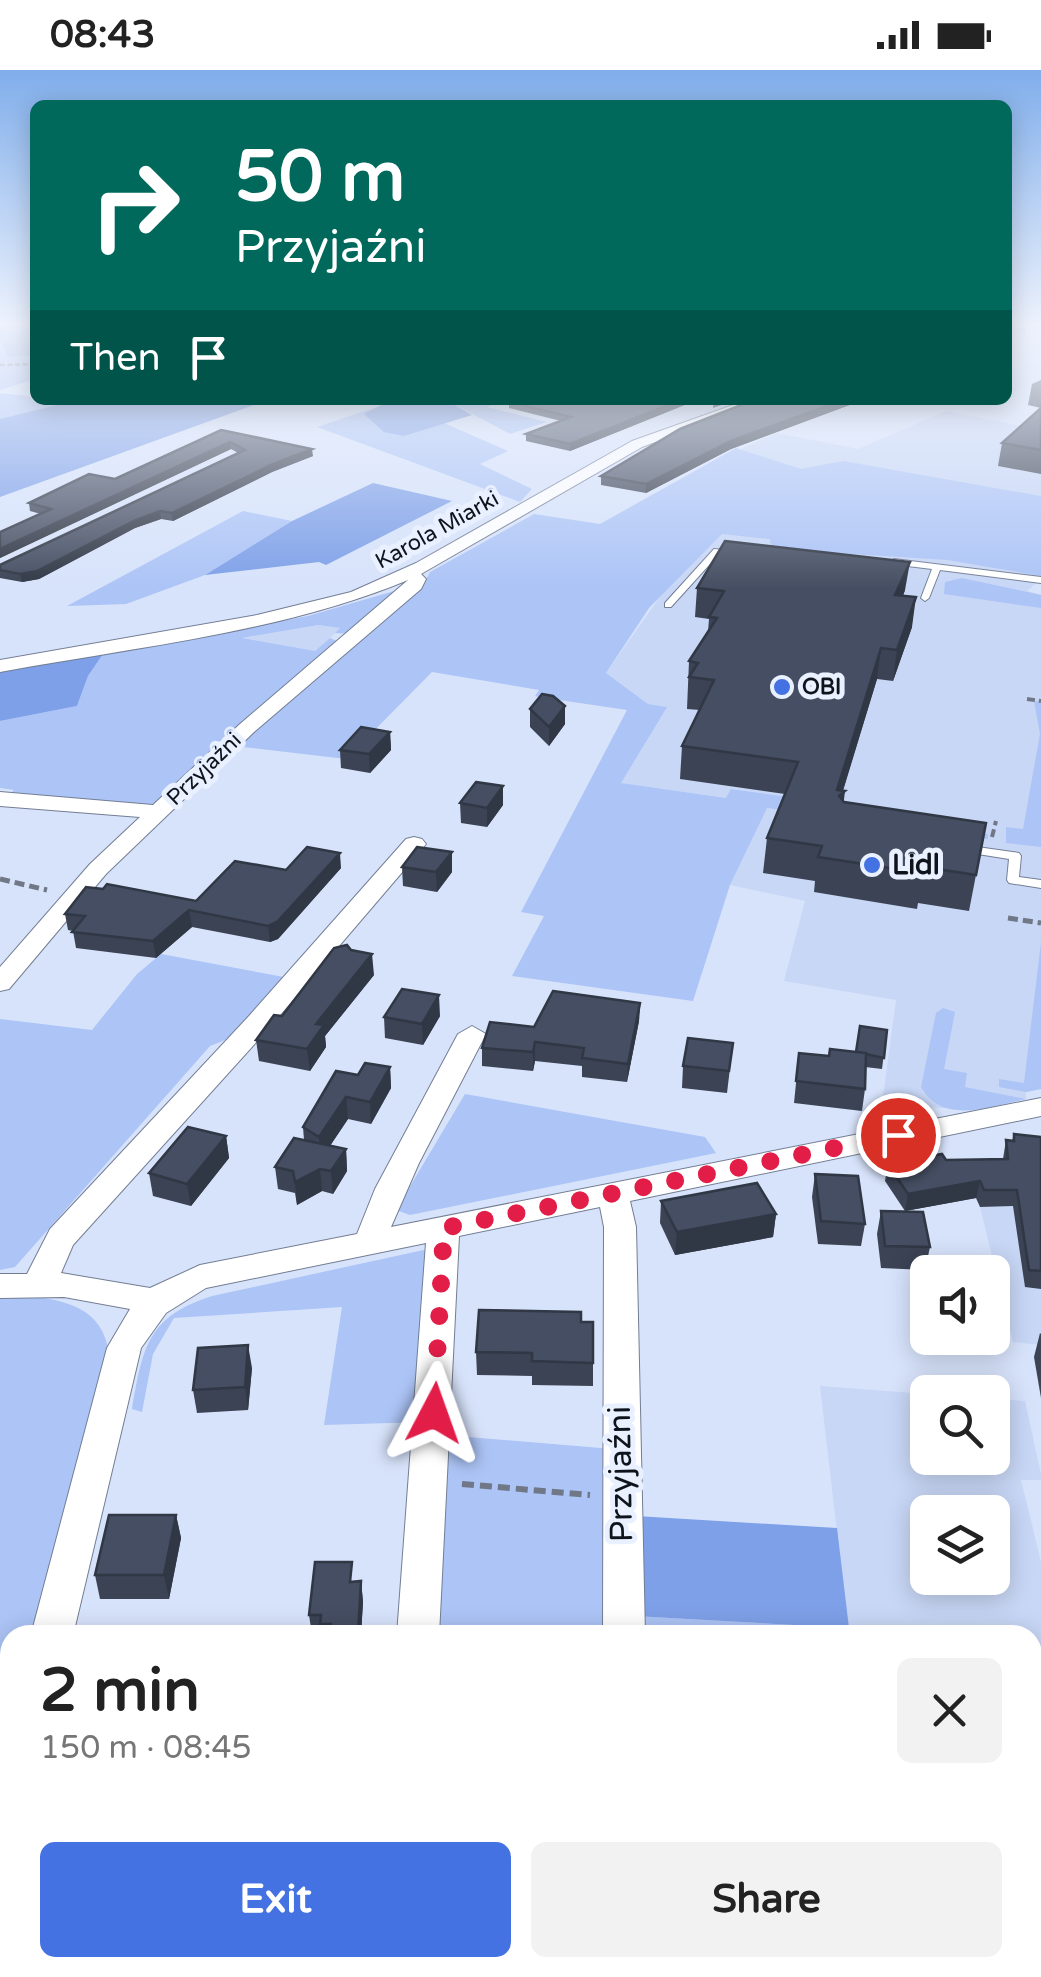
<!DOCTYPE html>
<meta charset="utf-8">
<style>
:root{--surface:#fff;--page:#f2f2f2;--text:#222;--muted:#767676;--accent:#4472e3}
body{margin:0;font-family:"Varela Round",sans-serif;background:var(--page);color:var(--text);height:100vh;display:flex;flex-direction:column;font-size:38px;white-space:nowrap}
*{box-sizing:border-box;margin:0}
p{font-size:32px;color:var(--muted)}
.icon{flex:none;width:55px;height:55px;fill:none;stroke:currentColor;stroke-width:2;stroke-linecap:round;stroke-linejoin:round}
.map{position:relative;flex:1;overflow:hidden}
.details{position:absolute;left:0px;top:1555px;width:1042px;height:352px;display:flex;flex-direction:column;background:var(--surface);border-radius:30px 30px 0 0;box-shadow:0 5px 25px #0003}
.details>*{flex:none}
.top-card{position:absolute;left:30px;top:30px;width:982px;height:305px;border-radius:15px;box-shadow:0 5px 25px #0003;background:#00695c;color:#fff;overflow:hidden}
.buttons{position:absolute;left:910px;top:1185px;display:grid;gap:20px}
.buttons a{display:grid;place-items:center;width:100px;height:100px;border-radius:15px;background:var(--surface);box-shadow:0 5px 25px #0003;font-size:50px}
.pin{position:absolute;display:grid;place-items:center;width:85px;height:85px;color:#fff;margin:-42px;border:5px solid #fff;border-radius:50%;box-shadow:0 2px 10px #0007}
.me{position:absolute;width:110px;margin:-55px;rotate:4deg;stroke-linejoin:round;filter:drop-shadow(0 0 8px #0008)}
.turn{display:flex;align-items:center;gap:35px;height:210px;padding:0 40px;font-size:45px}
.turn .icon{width:130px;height:130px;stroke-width:2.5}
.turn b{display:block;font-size:70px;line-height:85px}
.then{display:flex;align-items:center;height:95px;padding:0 40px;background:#0003;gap:20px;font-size:38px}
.round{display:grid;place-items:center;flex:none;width:105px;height:105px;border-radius:15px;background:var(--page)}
.summary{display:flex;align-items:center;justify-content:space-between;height:170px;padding:0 40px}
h1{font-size:60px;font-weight:700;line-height:75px}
.primary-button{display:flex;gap:20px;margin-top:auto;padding:20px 40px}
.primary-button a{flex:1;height:115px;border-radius:15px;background:var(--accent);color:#fff;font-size:40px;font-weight:700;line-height:115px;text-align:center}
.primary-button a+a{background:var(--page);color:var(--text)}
.status{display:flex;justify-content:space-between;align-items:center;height:70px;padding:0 50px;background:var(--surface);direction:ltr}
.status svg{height:28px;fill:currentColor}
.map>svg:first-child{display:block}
.built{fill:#c8d7f6;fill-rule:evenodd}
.green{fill:#acc4f6}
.forest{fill:#7ea0e8}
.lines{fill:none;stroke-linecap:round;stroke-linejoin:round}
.stream{stroke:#84a6ef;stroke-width:4}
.lane-casing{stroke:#737e94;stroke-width:2}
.street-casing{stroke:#737e94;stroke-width:2}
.path-far3{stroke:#707888;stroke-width:2.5;stroke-dasharray:5 2.5;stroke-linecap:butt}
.path-far2{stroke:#707888;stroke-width:4;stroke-dasharray:8 4;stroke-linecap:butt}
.path-far1{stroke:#707888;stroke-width:5;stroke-dasharray:10 5;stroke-linecap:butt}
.path{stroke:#707888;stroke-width:6;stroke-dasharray:12 6;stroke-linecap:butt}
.lane{fill:#fff;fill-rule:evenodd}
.street{fill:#fff;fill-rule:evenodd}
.wall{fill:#3b4354}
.shaded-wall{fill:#303745}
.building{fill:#454e62;stroke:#303745;stroke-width:2.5}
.route{stroke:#e11d48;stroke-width:18;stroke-dasharray:0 32.4}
.poi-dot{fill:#4472e3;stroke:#e9f0ff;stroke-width:4}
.labels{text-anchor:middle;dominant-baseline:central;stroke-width:10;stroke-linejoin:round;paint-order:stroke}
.far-street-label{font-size:22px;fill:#0f131b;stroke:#e9f0ff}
.far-poi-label{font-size:22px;font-weight:bold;fill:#0f131b;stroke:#e9f0ff;text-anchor:start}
.poi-label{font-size:28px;font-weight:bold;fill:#0f131b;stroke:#e9f0ff;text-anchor:start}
.near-street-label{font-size:32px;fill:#0f131b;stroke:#e9f0ff}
</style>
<div class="status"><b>08:43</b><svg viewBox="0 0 49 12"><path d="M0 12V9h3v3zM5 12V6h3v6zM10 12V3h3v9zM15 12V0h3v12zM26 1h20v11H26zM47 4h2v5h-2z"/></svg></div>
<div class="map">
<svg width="1041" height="1907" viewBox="0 0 1041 1907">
<rect width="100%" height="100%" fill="#d7e3fb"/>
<g class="built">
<path d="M946,341l80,16 15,-6v75l-195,-34 -45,11 -65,-22 41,-18 81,16z"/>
<path d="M711,455l330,42v12l-14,12 14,4v494l-15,3v7l-58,11 -86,-6 14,-104 -112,-19 21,-80 -75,-16 36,-77 89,12 6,-13 -129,-18 -6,9 -106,-15 46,-76 -18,-3 -42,-31z"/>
<path d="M318,555l23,3 -26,23 -78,-12z"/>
<path d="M1037,1135l4,13v127l-28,-3 -33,-135z"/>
<path d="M820,1316l107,8 1,64h64l1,-59 32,2 16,73v6h-20l20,82v415h-151l-1,-9h143v-333h-183zM928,1442h64v66h-64z"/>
</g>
<g class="green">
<path d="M0,269l7,18 28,-2v24l-35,11z"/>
<path d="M0,323l35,4v3h46l-81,19z"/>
<path d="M446,330h59l-18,7 60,15 -37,12z"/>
<path d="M385,334l19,32 40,-13 64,28 -28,13 52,25 -12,13 -203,-75z"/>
<path d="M736,378l65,21 42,-8 198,35v80l-94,-16 -176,-11 -1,-10 -48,-5 -73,74 -43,65 42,31 19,3 -46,76 105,15 5,-9 130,18 3,10 124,17v5l-221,-31 -37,77 -37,116 -181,-25 32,-60 -23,-4 106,-202 -88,-13 -4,-1 4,-6 -107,-18 -86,87 -112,-13 190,-163 6,-11 104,-58 66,10z"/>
<path d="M243,441l49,10 -87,54 -79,29 -59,2z"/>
<path d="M962,508l79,17v13l-97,-14 1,-12z"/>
<path d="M408,517l-55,47 -18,-1 5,-5 -22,-3 -76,13 73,13 15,-13 9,4 -185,163 -14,2 -132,-11 6,-6 -14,-2v-67l77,-15 11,-30 15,-22 205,-38z"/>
<path d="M1034,631l7,1v145l-35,-4v-16l17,2 17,-95z"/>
<path d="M1041,872v147l-15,3 -27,-5v-8l25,4z"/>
<path d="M161,884l123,23 -49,59 -25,10 -195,221 -15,3v-251l92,11 45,-56z"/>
<path d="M943,938l12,4 -11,57 23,4 -2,14 61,12c-35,7 -83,27 -105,-12l15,-74z"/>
<path d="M465,1024l240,43 11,16 -306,62 -14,-5z"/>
<path d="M433,1178l-9,174 -100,3 18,-118 -168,11 -21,36 -11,58 -10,-3c11,-62 15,-92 80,-113z"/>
<path d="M35,1226c38,7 67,14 74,57l-75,282h-24v91l-10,38v-466z"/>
<path d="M444,1365l169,14 2,186h-184z"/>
<path d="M634,1546l215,12v7h-215z"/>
</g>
<g class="forest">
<path d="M0,252h35v33l-28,2 -7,-18z"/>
<path d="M77,330h191l-268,97v-78z"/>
<path d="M377,330h69l26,15 -68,21 -20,-4 -20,-18 20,-10z"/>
<path d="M373,413l79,18 -126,64 -7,-3 -114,13 87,-54z"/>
<path d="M103,584l-15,22 -11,30 -77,15v-50z"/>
<path d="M636,1446l201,12 12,100 -215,-12z"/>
</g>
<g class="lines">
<path class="stream" d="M1008,259l16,1"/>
<g class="lane-casing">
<g id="lane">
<path d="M714,479l24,2 4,2 -4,2 -19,-1 -48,53h-6v-4z"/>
<path d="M894,489l147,18v6l-101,-13 -11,28 -4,3 -4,-3 11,-29 -41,-5 -1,-2z"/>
<path d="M963,775l56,8 2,3 -2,21 22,3v8l-32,-5 -2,-3 2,-21 -50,-8 -2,-2z"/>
</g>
</g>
<g class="street-casing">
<g id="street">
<path d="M1014,252h27v5z"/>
<path d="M747,330h19l-124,47 -221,127 5,5 -5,10 -167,143 -148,142 -97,115 -9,2v-24l90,-103 50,-47 -140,-11v-14l153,13 87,-81 168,-144c-128,53 -272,67 -408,92v-12l257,-45 94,-23 65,-29 216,-122z"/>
<path d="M414,767l8,2 4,5 -4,5 -153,179 -196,217 -12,28 89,15 50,-23 157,-31 18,-45 83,-155 14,-8 14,8 -67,129 -28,64 650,-129v18l-411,85 6,26 9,408h-42l1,-408 -4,-20 -141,29 -20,399h-42l29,-392 -220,45 -40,25 -25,35 -68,287h-42l76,-287 23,-39 -66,-12 -64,1v-24h27l23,-45 199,-213 157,-177z"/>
<path d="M10,1708v81l-10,4v-81z"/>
<path d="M369,1898h50l-1,9h-50z"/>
<path d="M608,1898h49l1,9h-50z"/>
</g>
</g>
<g class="path-far3">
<path d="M0,261l24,-9"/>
<path d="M0,295l35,-1"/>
</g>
<g class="path-far2">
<path d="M1027,629l14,2"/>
<path d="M992,767l4,-16"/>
</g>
<g class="path-far1">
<path d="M0,809l47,11"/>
<path d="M1008,848l33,5"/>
</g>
<path class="path" d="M462,1414l128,11"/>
<use href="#lane" class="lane"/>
<use href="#street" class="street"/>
</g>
<g class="wall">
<path d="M1041,310v94l-43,-8 4,-23 39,-35 -13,-3 4,-21z"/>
<path d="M697,330l-127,51 -44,-10v-7l35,-13 -52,-13v-6z"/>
<path d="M754,330h109l-132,49 -85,44 -45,-8v-9z"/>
<path d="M221,360l92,26 -41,16 -99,49 -12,-2 -26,9 -96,51 -17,3 -22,-4v-13l238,-112 -7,-4 -231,109v-26l41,-18 -11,-3 -1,-8 86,-24z"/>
<path d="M697,518l208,2 -2,6 9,31 -19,54 -16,-2 -34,112 1,11 142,21 -17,88 -51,-8 -1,6 -103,-17 1,-11 -52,-8 4,-35 18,-44 -105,-15 2,-33 18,-36 -13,-1 2,-48 19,-29 1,-13 -14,-2z"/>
<path d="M530,639l35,15 -16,22 -19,-19z"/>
<path d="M390,662l1,18 -21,23 -29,-5 -1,-18z"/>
<path d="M460,733l43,2 -16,22 -26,-4z"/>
<path d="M402,797l50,5 -15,20 -34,-6z"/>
<path d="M341,798l-63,71 -8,3 -78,-15 -36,31 -80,-10 -3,-17 -5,-1 -3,-16 131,-13 90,-31z"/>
<path d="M374,905l-49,61 1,11 -16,24 -51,-10 -3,-21 26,-24z"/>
<path d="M640,933l-1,18 -12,61 -45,-5v-11l-47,-5 -2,10 -51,-5v-18l52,-21z"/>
<path d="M440,946l-17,29 -38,-7 -1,-21z"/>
<path d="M887,960l-5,39 -17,-2v22l-3,22 -68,-8 5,-50 30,3 27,-4z"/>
<path d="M733,973l-6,50 -45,-5 1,-22z"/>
<path d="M390,997l1,21 -20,36 -23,-5 -18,27 16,3 1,22 -14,23 -11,-3 -25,14 -2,-12 -17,-4 -3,-22 29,-27 -1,-13 55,-52z"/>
<path d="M1014,1064l27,3v152l-16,-2 -12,-81 -33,1 -4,-9 -71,13 -20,-30 3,-17 115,-5 3,-19 6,1z"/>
<path d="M226,1066l3,22 -38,48 -38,-10 -4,-23z"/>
<path d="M815,1104l50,50 -4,22 -43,-2 -6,-47z"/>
<path d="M661,1131l115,13 -3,23 -98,18 -15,-32z"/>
<path d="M881,1141l49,36 -5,23 -44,-2 -4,-34z"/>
<path d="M581,1252l12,41v23l-61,-1v-9l-55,-1 -1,-23z"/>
<path d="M1040,1263l1,1v64l-7,-41z"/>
<path d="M252,1298l-4,42 -51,3 -4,-23z"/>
<path d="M176,1445l5,23 -12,61h-69l-5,-24z"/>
<path d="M361,1511l2,21 -2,33h-49l-3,-20 45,-33z"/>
<path d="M700,1898h84l1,9h-84z"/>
<path d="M918,1898h114l9,9h-121z"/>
</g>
<g class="shaded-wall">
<path d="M681,330h16l-127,51v-7z"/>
<path d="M714,330h22l-23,8z"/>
<path d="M843,330h20l-132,49 -85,44v-9l85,-43z"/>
<path d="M230,372l1,7 -231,109v-9z"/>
<path d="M312,379l1,7 -41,16 -99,49 -1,-8 99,-48z"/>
<path d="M160,441l1,8 -26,9 -96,51 -17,3 -2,-8 114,-53z"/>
<path d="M910,492l-5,28 -14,35 4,-30z"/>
<path d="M916,527l-4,30 -19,54 4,-31z"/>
<path d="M881,578l-4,31 -35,114 3,-2 -4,34 -4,-35z"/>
<path d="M565,636v18l-16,22v-19z"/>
<path d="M390,662l1,18 -21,23 -1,-19z"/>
<path d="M503,716v19l-16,22v-19z"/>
<path d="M452,782v20l-15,20 -1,-20z"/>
<path d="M340,783l1,15 -63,71 -8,3 -2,-16z"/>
<path d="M189,840l3,17 -36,31 -3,-17z"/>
<path d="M372,884l2,21 -49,61 1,11 -16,24 -3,-22 9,-25z"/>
<path d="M439,925l1,21 -17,29 -1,-21z"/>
<path d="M640,933l-1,18 -12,61 1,-18z"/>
<path d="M535,972v19l-2,10v-19z"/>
<path d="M390,997l1,21 -20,36 -1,-22z"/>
<path d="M346,1027l2,22 -27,40 -2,-22z"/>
<path d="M226,1066l3,22 -38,48 -4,-22z"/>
<path d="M346,1079l1,22 -14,23 -2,-23z"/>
<path d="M320,1099l2,22 -25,14 -2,-23z"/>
<path d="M980,1111l-4,17 -71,13 3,-17z"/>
<path d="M776,1144l-3,23 -98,18 2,-23z"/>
<path d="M248,1275l4,23 -4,42 -3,-23z"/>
<path d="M176,1445l5,23 -12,61 -5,-24z"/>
<path d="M361,1511l2,21 -2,33h-3z"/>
</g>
<g class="building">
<path d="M514,330h167l-111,44 -44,-10 45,-17 -62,-15z"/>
<path d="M754,330h89l-112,41 -85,43 -45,-8 79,-47z"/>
<path d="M1041,338v42l-39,-7z"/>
<path d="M221,360l91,19 -41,16 -99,48 -12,-2 -26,10 -97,50 -17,3 -20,-4v-5l245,-115 -15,-8 -230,107v-17l51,-23 -22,-6 60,-29 26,5z"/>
<path d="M725,471l185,21 -15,33 21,2 -19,53 -16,-2 -44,142 8,1 -6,5 5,6 142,21 -10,52 -52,-8 -1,6 -105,-16 4,-11 -55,-8 31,-76 -116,-16 32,-66 -25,-3 9,-14 -9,-2 28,-43 -8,-1 15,-26 -27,-3z"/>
<path d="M542,624l11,2 12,10 -16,21 -19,-18z"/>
<path d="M361,657l29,5 -21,22 -29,-4z"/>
<path d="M476,712l27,4 -16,22 -27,-5z"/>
<path d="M307,777l33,6 -63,69 -9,4 -79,-16 -36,31 -81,-9 13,-16 -20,-2 21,-27 17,2 4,-5 89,17 39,-40 51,9z"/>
<path d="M417,777l35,5 -16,20 -34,-5z"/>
<path d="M347,875l4,5 21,4 -56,70 8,1 -17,24 -51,-9 18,-25 8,1 52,-68z"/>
<path d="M402,919l37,6 -17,29 -38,-7z"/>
<path d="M553,921l87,12 -12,61 -46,-6 2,-10 -49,-6 -2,10 -51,-4 8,-26 44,5z"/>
<path d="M860,956l27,4 -3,28 -28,-6z"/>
<path d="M688,968l45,5 -4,28 -46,-5z"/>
<path d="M830,979l36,4 -1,36 -69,-8 3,-28 30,3z"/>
<path d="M365,993l25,4 -20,35 -24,-5 -27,40 -16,-10 33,-56 22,4z"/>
<path d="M188,1057l38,9 -39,48 -38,-11z"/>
<path d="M1014,1064l27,3v134l-12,-1 -12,-80h-33l-4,-9 -72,13 -20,-30 54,-10 4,6 62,-1 -2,-19 8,1z"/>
<path d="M294,1068l52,11 -15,22 -11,-2 -25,13 -2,-11 -18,-4z"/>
<path d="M815,1104l43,2 7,48 -44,-3z"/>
<path d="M757,1113l19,31 -99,18 -16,-31z"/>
<path d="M881,1141l42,1 7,35 -45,-1z"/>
<path d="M479,1240l102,2v10h12v41l-61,-2v-8l-56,-1z"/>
<path d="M248,1275l-3,42 -52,3 5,-42z"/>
<path d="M109,1445h67l-12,60h-69z"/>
<path d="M315,1492h37l-2,20 11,-1 -3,51h-28l1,-8h-11l1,-9h-12z"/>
<path d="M1032,1613l9,1v293h-102l-2,-9h95z"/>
<path d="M476,1898h71v8l-72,-1z"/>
<path d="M705,1898h79l1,9h-80z"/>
</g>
<linearGradient id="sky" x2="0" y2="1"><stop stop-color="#80aeeb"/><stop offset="0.49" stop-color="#edf2fd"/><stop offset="1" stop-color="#edf2fd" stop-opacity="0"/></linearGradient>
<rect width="1041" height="519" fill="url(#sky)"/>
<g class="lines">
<path class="route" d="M434,1343l10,-185 454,-93"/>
</g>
<g class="poi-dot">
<circle cx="782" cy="617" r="10"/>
<circle cx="872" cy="795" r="10"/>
</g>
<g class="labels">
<g class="far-street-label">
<text transform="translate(437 460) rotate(-29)">Karola Miarki</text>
<text transform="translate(204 699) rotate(-44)">Przyjaźni</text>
</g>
<g class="far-poi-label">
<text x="802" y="617">OBI</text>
</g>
<g class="poi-label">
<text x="892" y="795">Lidl</text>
</g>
<g class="near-street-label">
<text transform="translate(621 1404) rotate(-91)">Przyjaźni</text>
</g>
</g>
</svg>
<div class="buttons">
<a><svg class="icon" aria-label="sound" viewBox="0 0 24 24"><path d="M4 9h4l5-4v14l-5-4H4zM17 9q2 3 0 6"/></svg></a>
<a><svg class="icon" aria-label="search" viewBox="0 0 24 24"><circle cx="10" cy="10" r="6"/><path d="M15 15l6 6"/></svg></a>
<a><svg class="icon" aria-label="layers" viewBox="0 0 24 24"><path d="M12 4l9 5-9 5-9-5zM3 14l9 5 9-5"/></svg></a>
</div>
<div class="pin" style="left:898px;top:1065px;background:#d93025"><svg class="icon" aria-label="arrive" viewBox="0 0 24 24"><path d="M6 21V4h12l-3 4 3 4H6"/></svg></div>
<svg class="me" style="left:434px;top:1343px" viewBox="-20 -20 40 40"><path d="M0-17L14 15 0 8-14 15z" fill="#e11d48" stroke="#fff" stroke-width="4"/></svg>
<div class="top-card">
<div class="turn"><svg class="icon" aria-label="right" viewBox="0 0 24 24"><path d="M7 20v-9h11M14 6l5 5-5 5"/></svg><div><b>50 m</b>Przyjaźni</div></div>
<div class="then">Then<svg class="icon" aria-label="arrive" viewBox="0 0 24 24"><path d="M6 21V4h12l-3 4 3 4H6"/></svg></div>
</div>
<section class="details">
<div class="summary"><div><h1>2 min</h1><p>150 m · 08:45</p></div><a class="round"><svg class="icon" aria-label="close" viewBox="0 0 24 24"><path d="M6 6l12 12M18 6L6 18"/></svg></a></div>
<div class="primary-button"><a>Exit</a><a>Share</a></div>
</section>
</div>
